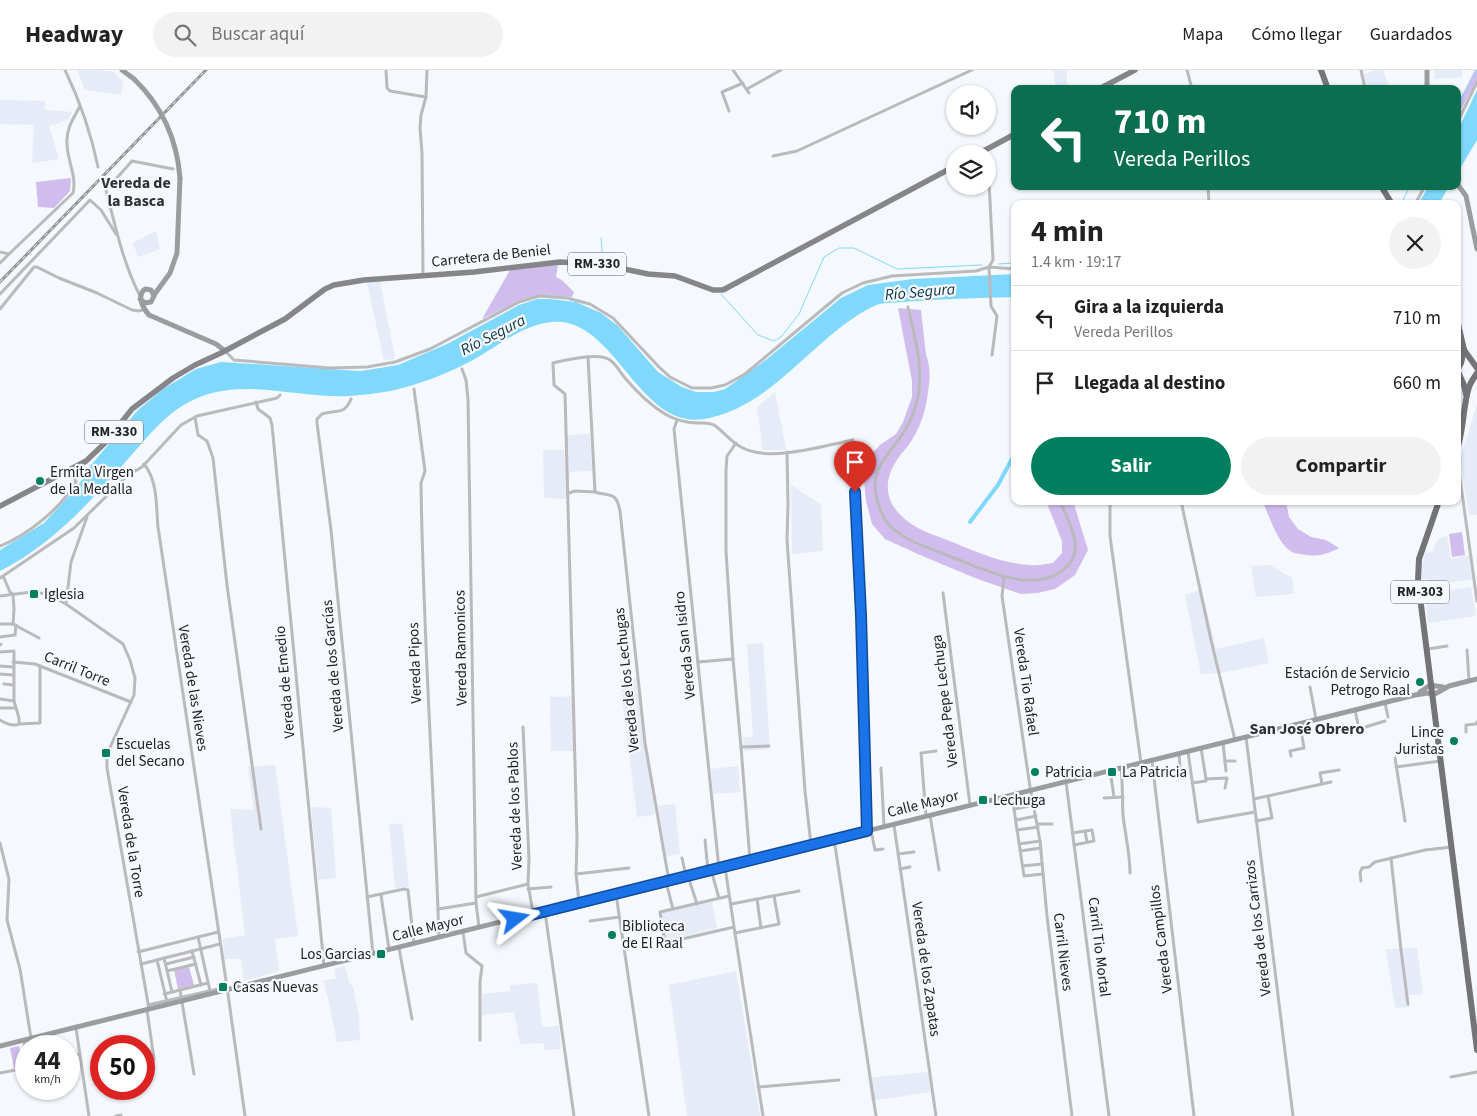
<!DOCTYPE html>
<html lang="es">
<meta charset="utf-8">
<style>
:root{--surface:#fff;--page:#f2f2f2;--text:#222;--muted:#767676;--line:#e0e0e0;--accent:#007f5f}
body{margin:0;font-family:"Source Sans 3",sans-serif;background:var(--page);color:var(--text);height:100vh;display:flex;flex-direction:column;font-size:19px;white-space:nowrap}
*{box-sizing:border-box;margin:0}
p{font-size:16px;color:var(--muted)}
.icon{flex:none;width:28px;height:28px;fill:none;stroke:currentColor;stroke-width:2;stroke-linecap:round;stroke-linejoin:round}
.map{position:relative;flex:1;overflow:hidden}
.panel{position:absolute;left:1011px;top:130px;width:450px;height:305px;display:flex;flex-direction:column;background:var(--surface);border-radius:10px;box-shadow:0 1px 4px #0004}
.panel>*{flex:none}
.guide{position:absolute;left:1011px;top:15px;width:450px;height:105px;border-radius:10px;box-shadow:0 1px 4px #0004;background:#0b6e4f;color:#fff;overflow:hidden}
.tools{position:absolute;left:946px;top:15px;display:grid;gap:10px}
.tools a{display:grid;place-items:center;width:50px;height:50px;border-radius:50%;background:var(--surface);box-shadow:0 1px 4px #0004;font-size:25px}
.speed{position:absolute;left:15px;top:965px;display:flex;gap:10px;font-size:25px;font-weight:700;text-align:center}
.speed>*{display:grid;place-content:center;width:65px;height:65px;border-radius:50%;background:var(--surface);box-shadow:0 1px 4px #0004;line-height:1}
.speed small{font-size:12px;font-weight:400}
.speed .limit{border:8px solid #d22;background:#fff;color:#111}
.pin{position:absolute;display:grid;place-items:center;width:42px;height:42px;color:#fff;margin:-51px -21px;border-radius:50% 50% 50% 0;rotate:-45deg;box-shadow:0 0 5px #0007}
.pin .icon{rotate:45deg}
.me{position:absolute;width:55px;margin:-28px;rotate:76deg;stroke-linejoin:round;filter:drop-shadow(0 0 4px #0008)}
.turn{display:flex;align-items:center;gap:18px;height:105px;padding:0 20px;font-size:22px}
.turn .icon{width:65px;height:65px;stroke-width:2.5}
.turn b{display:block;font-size:35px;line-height:42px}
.round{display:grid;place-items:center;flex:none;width:52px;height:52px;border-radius:26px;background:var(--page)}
.head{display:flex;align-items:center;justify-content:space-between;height:85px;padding:0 20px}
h1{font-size:30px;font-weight:700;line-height:38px}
.primary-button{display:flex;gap:10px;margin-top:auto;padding:10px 20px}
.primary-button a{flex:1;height:58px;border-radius:30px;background:var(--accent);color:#fff;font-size:20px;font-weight:700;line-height:58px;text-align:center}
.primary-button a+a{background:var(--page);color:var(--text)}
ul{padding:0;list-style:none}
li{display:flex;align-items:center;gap:15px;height:65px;padding:0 20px;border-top:1px solid var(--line)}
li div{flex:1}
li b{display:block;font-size:19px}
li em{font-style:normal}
header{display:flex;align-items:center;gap:30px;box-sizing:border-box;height:70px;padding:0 25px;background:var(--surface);border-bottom:1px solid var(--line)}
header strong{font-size:24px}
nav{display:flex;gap:28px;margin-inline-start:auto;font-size:18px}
.search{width:350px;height:45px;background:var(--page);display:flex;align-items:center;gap:12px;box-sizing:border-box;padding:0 18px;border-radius:28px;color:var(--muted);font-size:19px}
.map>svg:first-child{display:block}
.built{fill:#e5ebf7}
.green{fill:#d0bded}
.water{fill:#80d9fc}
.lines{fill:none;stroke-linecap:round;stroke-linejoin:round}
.stream{stroke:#80d9fc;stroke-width:1}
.canal{stroke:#80d9fc;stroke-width:4}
.street{stroke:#bababc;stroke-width:3}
.secondary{stroke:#9b9c9f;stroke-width:5}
.primary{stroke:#86868a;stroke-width:5.5}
.highway{stroke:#737378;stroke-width:6}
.rail-casing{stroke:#929498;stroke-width:3}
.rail{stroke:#f5f8fd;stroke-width:1;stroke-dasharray:4;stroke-linecap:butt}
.secondary-bridge{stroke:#9b9c9f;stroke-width:5}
.route-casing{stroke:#114b97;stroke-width:12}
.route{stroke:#1a73e8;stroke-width:9}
.poi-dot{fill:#007f5f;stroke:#f5f8fd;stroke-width:2}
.labels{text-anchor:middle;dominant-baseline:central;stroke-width:4.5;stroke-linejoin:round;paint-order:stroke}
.shield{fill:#f5f8fd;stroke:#616265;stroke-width:1}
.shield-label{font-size:14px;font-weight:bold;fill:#212224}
.street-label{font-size:15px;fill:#212224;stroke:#f5f8fd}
.poi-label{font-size:15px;fill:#212224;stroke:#f5f8fd;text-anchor:start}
.neighbourhood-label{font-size:16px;font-weight:bold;fill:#2f3135;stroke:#f5f8fd}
.water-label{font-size:16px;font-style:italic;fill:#0b3543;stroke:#f5f8fd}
</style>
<header>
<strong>Headway</strong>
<div class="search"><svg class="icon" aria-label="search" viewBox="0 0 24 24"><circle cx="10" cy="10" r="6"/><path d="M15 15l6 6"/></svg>Buscar aquí</div>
<nav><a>Mapa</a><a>Cómo llegar</a><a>Guardados</a></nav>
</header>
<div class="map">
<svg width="1477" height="1046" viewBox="0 0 1477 1046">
<rect width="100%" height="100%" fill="#f5f8fd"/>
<g class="built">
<path d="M77,0h22l15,2 9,10 -2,13 -36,-5z"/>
<path d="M1053,0h14v19h-11z"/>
<path d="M1376,0h7l7,19h-26l-4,-14z"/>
<path d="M1434,0h28v7l-27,2z"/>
<path d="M0,30l45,1v9l27,2 -4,8 -19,6 10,33 -27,4 2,-38 -34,-1z"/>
<path d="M156,161l4,18 -22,8 -5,-14z"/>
<path d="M380,211l15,78 -11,1 -17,-77z"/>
<path d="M1458,313l3,4 2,8 -1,16 -4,25z"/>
<path d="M775,322l11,58h-23l-6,-43z"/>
<path d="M1477,334v111h-8l-9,-55z"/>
<path d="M590,364l2,37 -22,1 -3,27 -23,-1 -1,-48h22v-15z"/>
<path d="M791,415l30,20 2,46 -31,3z"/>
<path d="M1447,466l4,23 18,-4 3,24 -25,4 -3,8 27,-4 5,29 -48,7 -3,-28 11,-2 -5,-1 -4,-13h-5v-13l3,-13 7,-1 6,-13z"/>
<path d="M1270,495l18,11 4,1 2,15 -2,2 -36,3 -5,-31z"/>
<path d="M1200,520l2,1 14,58 48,-11 5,25 -48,10 -20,1 -16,-79z"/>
<path d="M763,573l7,106 -26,2 -1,-14h10l-6,-93z"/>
<path d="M636,608l19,137 -18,2 -17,-137z"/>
<path d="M575,626l1,55h-25l-1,-54z"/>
<path d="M275,695l23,171 -23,3 4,32 -35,10 -3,-22h-17l-1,-20 22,-4 -15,-126 24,1 -6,-43z"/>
<path d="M738,696l2,26 -27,2 -2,-25z"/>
<path d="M675,734l5,50 -14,2 -8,-50z"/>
<path d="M311,737l20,1 5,70 -18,2z"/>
<path d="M402,753l7,64 -14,1 -6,-63z"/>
<path d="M712,832l5,26 -51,13 -4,-29z"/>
<path d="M1417,878l6,46 -15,1 1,12 -14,1 -9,-59z"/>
<path d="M345,896l4,16 4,4 6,30 1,24 -23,2 -13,-62 12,-1 -2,-10z"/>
<path d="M736,901l24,145h-73l-18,-131z"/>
<path d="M537,913l5,44 17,-1 2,23 -16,1 -1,-7 -24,1 -6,-32 -32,3v-21l28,-3v-6z"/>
<path d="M928,1002l3,20 -60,9 -3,-23z"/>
</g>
<g class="green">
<path d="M1475,0h2v10l-19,35v-12z"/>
<path d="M71,108l-1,13 -16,17 -16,-1 -2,-25z"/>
<path d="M558,194l-2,13 6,3 12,12 -2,5 -31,-2 -18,4 -41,20 28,-49z"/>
<path d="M898,238l23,2 5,45c5,11 4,25 2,37 -2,17 -6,31 -15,46 -4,8 -11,14 -16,22 -19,29 -7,52 21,68 9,5 20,8 29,12 25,10 55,24 83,25 7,1 15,-1 23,-2l9,-10v-12l-16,-40h27l15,49 -13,25 -20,14 -18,4 -16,1 -46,-16 -55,-23 -35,-16 -13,-15 -6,-23 -2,-22 7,-24 9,-10 16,-11 7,-12 9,-25v-16z"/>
<path d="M1262,431h24l3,16 9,12 13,8 15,3 13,8c-12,6 -21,9 -33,7 -4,-1 -9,-1 -12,-2 -16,-6 -24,-37 -32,-52z"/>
<path d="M1462,462l3,23 -13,2 -3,-23z"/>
<path d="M189,897l5,18 -16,4 -4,-19z"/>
<path d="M19,976l4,21 -9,1 -4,-20z"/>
</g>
<g class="water">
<path d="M1477,20v50l-19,32v-42z"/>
<path d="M1429,116h20l-10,18h-21z"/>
<path d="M1015,204v23c-37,1 -75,2 -112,5 -9,1 -21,0 -29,4 -61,30 -100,101 -170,113 -66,11 -89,-103 -152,-97 -30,3 -54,24 -79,38 -26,14 -53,24 -82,31 -13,2 -28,4 -41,5 -57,3 -115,-23 -168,10 -22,14 -37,34 -54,53 -38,43 -76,86 -128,112v-21l44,-27 34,-37 13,-21 47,-55 25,-21 33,-20 25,-7 140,9 37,-6 49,-21 72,-39 18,-6h13l26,3 25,11 17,13 40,46 24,15 14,5h18l11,-3 42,-30 74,-61 27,-13 45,-6z"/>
</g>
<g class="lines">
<g class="stream">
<path d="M1458,36l19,-36"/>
<path d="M1401,134l9,-18"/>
<path d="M601,168l2,23"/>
<path d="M998,194l17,-1"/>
<path d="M721,224l37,41 16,6 7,-4 18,-23 25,-57 15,-9h15l43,21 85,-4"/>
</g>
<path class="canal" d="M970,452l28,-37 17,-32"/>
<g class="street">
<path d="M65,0c15,31 26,63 33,97"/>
<path d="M386,0l1,18 3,3 36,6"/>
<path d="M733,0l16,23"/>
<path d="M1187,0l5,19"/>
<path d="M1361,0l4,19"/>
<path d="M747,19l34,-19"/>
<path d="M729,41l-7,-19 21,-9"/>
<path d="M1458,51l19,-39"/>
<path d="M773,86l24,-5 175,-81"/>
<path d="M988,91l5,99 -4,7 2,39 6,10 -5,39"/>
<path d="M1208,116l1,18"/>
<path d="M1415,134l10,-18"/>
<path d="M0,182l9,2 64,-61c4,-18 -6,-32 -6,-50 -1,-15 7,-25 13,-37"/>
<path d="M0,193l9,-9"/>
<path d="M423,206l-1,-123 -2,-25 1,-13 5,-18 1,-27"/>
<path d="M0,224l90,-94 11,10 15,24"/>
<path d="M140,226c-17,-33 -25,-71 -34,-106l26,-29 41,8"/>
<path d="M908,237c6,28 16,60 10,89 -2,10 -5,20 -10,29 -17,32 -44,41 -28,84 2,5 5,11 9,16 15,16 41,23 60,31 33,12 82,39 114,14 6,-5 11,-11 12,-19 2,-16 -9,-35 -15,-50"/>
<path d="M0,239l34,-42h3l22,11 38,15 35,17 7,1 6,-2"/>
<path d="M225,281l9,9 96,8 37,-1 28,-5 35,-13 89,-47 20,-6 28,2 23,6 23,14 46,49 11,10 22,11h19l14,-3 20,-11 97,-81 21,-10 29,-7 84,-5 13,-4 26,2"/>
<path d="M462,299l4,11 2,19 8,504 3,24"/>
<path d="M414,319l11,82 -4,12c2,152 13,303 18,455"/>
<path d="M351,329c-7,17 -15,10 -29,15l-5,5v4l14,107 42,424"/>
<path d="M256,332l2,7 12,9 2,7 52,541"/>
<path d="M195,347l3,18 9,6 6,17 14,127 34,244"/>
<path d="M677,350l-3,9 45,440"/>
<path d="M787,382l1,52 -1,36 18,251 6,54"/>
<path d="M144,394c14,17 12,42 14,63l69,460 18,129"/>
<path d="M1458,394l19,137"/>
<path d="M595,422c16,5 21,-1 25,19l25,232 24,138"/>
<path d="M569,423l6,-2 20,1 -7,-135"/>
<path d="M1110,431v35l31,227"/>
<path d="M1181,431l30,139 24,100"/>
<path d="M0,476c28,-11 61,-38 76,-64l-6,-12"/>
<path d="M3,506l7,16 3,2 1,15 -1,15"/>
<path d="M0,508l74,-50 53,-52 15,-9 39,-42 16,-9 80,-18 3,-3"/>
<path d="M1004,508l-2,18 28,191 10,54 7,75 25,200"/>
<path d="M943,523l27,212"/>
<path d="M0,526l32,-4 16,2 18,10 57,40 7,16 5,18 -1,17 -27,59v14l42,241"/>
<path d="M66,534l5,-42 16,-45"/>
<path d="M0,554h13l26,14"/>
<path d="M0,567l15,-2 1,-10"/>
<path d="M0,575l1,-1"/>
<path d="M1428,579l19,-3"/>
<path d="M1467,580l2,31"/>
<path d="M0,582l14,-1v50l5,17v6c-6,3 -14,-1 -19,-4"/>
<path d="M733,589l-7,-108v-81l1,-14 9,-13"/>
<path d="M13,592l22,2 96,38"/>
<path d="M698,592l35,-3 8,88"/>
<path d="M0,596l13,1"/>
<path d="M0,604l13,1"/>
<path d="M4,614l9,1"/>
<path d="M1310,617l6,32"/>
<path d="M0,629l14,2"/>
<path d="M1385,633l3,14"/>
<path d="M0,638h15"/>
<path d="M1355,640l4,19 26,-8"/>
<path d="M19,654l21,-1v-57"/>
<path d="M523,657l6,132 -1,25 5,29"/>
<path d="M1466,662v-7l10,-1 1,-2"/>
<path d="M1246,667l47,379"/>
<path d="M1223,673l3,28"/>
<path d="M1201,678l5,31 21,-1 -2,10"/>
<path d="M1188,682l10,70 57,-10"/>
<path d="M1179,684l2,24"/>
<path d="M1291,686l-1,-5 14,-3 -4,-24"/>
<path d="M1395,688l10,63"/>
<path d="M1152,691l42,355"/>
<path d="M1225,691h10"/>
<path d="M1396,697l44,-6"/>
<path d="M881,698l3,58"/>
<path d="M1121,698c2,16 1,31 2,47 2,19 7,38 7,58"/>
<path d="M1110,700l4,27"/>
<path d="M1066,712l43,334"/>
<path d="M1192,713l14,-2v-1"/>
<path d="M1322,714l-2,-11 19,-3"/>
<path d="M1012,726l12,80 19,-2"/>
<path d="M1104,728l19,-1"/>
<path d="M1254,729l77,-17"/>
<path d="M1014,739l20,-4"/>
<path d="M930,745l9,55"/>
<path d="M926,746l-5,-63 15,-2"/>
<path d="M1016,750l20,-4"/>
<path d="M1256,751l16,-3 -4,-22"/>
<path d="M1038,754h14"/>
<path d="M894,755l42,291"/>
<path d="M871,760l4,20 8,-1"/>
<path d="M1017,760l21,-3"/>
<path d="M1085,761l2,11"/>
<path d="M1072,763l20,-3 2,11 -20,4"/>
<path d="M834,769l42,277"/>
<path d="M705,770l3,31"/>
<path d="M0,773l9,36 -2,41 13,49 11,69"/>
<path d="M1019,774l21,-3"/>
<path d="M1020,781l21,-3"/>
<path d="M898,784l16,-2"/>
<path d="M682,788l4,18"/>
<path d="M1391,788l10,92 7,54"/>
<path d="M750,790l-9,-113 28,-1"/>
<path d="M1023,796l19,-2"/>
<path d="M725,797l9,60 -69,16 -5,-31 69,-16"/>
<path d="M900,799l10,-2"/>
<path d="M711,800l8,28"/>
<path d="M576,804l53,-6"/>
<path d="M688,806l9,28"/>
<path d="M1361,811l-1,-8 2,-5 7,-1 6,-5 50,-12 27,-3"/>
<path d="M666,812l7,27"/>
<path d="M528,819l23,-2"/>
<path d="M616,824l33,222"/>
<path d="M381,825l8,54"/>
<path d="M367,827l37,-8 4,1 6,54"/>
<path d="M476,827l52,-13"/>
<path d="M757,829l4,29"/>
<path d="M579,832l-3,-28 1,-36 -12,-444 -11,-9 -1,-22c12,-3 46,-11 57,-3 6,4 10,12 15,18 11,13 25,27 40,36 10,6 22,9 34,9 5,0 9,-1 15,2 9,6 17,17 27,22 28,16 81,-1 112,-7l8,175 6,216"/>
<path d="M731,834l68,-13"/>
<path d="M438,839l38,-6"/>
<path d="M545,842l29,204"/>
<path d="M590,851l29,-4"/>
<path d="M734,857l29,189"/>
<path d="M463,862l3,21 16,13 -2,16v58"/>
<path d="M735,863l44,-9 -5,-28"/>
<path d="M198,867l12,54"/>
<path d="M399,878l13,71"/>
<path d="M192,881l9,34"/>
<path d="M138,882l80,-20"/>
<path d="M164,888l8,34"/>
<path d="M157,890l10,42"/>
<path d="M141,894l79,-20"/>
<path d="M166,894l28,-7"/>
<path d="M167,901l29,-7"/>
<path d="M180,920l14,84"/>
<path d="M164,924l44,-11"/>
<path d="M148,935l79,-18"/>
<path d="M147,940l7,49"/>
<path d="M76,958l13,88"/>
<path d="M24,970l2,13"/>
<path d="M69,987l11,-3"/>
<path d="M0,1003l26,-5"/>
<path d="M1451,1007l26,-5"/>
<path d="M758,1017l81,-7"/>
<path d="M116,1046l5,-1"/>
</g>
<g class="secondary">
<path d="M122,0l12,9"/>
<path d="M1427,19v-19"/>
<path d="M1458,115l8,11 11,53"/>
<path d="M154,225l16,-22 7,-20 3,-75"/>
<path d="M140,229l5,4 6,-1 3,-6 -3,-6 -6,-1c-9,7 -2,19 4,26l67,29 9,7"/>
<path d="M1420,622l10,-7 13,2"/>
<path d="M0,976l1415,-351 13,-2 5,2 16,-9 28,-7"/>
</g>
<g class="primary">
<path d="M1099,19l36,-19"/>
<path d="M978,84l37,-20"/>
<path d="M0,436l86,-45 19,-18 27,-34 41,-31 22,-13 26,-12 64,-34 40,-30 9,-4 30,-5 110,-8 86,-10 40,2 48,10 27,2 38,14h10l232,-124"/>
</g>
<g class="highway">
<path d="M1321,0l7,19"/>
<path d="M1381,116l11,18"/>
<path d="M1458,254l6,26 13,18"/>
<path d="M1458,299l3,-6 3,-13"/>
<path d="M1458,302l6,13 2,9"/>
<path d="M1458,376c6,-19 5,-40 11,-59 2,-6 5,-9 8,-14"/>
<path d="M1439,431l-20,58 -1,22 59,469"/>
</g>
<g class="rail-casing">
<path id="rail" d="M0,212l206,-212"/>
</g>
<use href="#rail" class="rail"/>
<path class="secondary-bridge" d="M134,9c28,27 43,60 46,99"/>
</g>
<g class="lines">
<g class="route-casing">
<path id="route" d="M515,849l352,-88 -6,-216 -6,-123"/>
</g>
<use href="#route" class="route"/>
</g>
<g class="poi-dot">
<circle cx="40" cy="411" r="5"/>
<rect x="29" y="519" width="10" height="10" rx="2.5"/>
<circle cx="1420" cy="612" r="5"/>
<circle cx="1454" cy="671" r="5"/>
<rect x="101" y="678" width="10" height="10" rx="2.5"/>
<circle cx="1035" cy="702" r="5"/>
<rect x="1107" y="697" width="10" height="10" rx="2.5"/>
<rect x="978" y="725" width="10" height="10" rx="2.5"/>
<circle cx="612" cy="865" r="5"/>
<rect x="376" y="879" width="10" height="10" rx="2.5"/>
<rect x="218" y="912" width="10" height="10" rx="2.5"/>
</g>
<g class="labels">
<g class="shield">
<rect x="568" y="182.5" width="58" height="23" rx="4"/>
<rect x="85" y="350.5" width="58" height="23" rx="4"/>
<rect x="1391" y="510.5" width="58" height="23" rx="4"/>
</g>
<g class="shield-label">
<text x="597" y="194">RM-330</text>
<text x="114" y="362">RM-330</text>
<text x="1420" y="522">RM-303</text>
</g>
<g class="street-label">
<text transform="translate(491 186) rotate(-6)">Carretera de Beniel</text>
<text transform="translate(685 575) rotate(-96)">Vereda San Isidro</text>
<text transform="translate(461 578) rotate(-91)">Vereda Ramonicos</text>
<text transform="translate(415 593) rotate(-92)">Vereda Pipos</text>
<text transform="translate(333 596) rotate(-95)">Vereda de los Garcías</text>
<text transform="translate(77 599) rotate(22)">Carril Torre</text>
<text transform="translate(627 610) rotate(-96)">Vereda de los Lechugas</text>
<text transform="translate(285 612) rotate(-95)">Vereda de Emedio</text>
<text transform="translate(1026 612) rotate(82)">Vereda Tio Rafael</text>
<text transform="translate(193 618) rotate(81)">Vereda de las Nieves</text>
<text transform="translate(945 631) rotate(-97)">Vereda Pepe Lechuga</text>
<text transform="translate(923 734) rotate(-14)">Calle Mayor</text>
<text transform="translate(515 736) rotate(-92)">Vereda de los Pablos</text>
<text transform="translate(131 772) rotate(81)">Vereda de la Torre</text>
<text transform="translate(428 858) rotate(-14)">Calle Mayor</text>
<text transform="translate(1258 858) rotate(-97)">Vereda de los Carrizos</text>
<text transform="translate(1161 869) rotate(-97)">Vereda Campillos</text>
<text transform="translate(1099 877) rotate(83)">Carril Tio Mortal</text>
<text transform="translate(1063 882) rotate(83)">Carril Nieves</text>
<text transform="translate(926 899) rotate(82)">Vereda de los Zapatas</text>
</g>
<g class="poi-label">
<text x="50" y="402">Ermita Virgen<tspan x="50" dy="17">de la Medalla</tspan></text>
<text x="44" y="524">Iglesia</text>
<text x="1410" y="603" text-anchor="end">Estación de Servicio<tspan x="1410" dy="17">Petrogo Raal</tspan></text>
<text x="1444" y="662" text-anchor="end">Lince<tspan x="1444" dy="17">Juristas</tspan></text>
<text x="116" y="674">Escuelas<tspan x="116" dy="17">del Secano</tspan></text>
<text x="1045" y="702">Patricia</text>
<text x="1122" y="702">La Patricia</text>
<text x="993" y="730">Lechuga</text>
<text x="622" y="856">Biblioteca<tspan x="622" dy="17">de El Raal</tspan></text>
<text x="371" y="884" text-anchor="end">Los Garcias</text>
<text x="233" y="917">Casas Nuevas</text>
</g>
<g class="neighbourhood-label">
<text x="136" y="113">Vereda de<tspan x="136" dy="18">la Basca</tspan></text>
<text x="1307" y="659">San José Obrero</text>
</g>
<g class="water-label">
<text transform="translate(920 222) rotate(-5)">Río Segura</text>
<text transform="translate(493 265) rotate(-27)">Río Segura</text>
</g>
</g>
</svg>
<div class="tools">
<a><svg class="icon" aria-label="sound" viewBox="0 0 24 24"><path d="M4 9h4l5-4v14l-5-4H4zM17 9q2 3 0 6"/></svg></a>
<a><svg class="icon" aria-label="layers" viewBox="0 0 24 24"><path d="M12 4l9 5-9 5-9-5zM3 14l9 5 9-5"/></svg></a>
</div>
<div class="speed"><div>44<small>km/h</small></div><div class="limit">50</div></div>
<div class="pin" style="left:855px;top:422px;background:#d93025"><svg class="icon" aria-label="arrive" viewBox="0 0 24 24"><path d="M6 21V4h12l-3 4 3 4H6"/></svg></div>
<svg class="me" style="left:515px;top:849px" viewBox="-20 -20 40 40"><path d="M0-17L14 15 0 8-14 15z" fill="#1a73e8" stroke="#fff" stroke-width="4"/></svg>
<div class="guide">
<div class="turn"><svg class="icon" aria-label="left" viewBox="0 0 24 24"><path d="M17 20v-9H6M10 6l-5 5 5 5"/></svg><div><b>710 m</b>Vereda Perillos</div></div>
</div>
<section class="panel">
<div class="head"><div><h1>4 min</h1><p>1.4 km · 19:17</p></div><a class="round"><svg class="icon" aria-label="close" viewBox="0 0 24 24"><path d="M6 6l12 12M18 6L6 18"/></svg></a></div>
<ul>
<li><svg class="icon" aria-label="left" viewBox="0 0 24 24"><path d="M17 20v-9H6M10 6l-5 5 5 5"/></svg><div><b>Gira a la izquierda</b><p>Vereda Perillos</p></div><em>710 m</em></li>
<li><svg class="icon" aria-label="arrive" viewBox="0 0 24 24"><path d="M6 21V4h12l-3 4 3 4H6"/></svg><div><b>Llegada al destino</b></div><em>660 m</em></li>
</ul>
<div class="primary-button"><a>Salir</a><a>Compartir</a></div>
</section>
</div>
